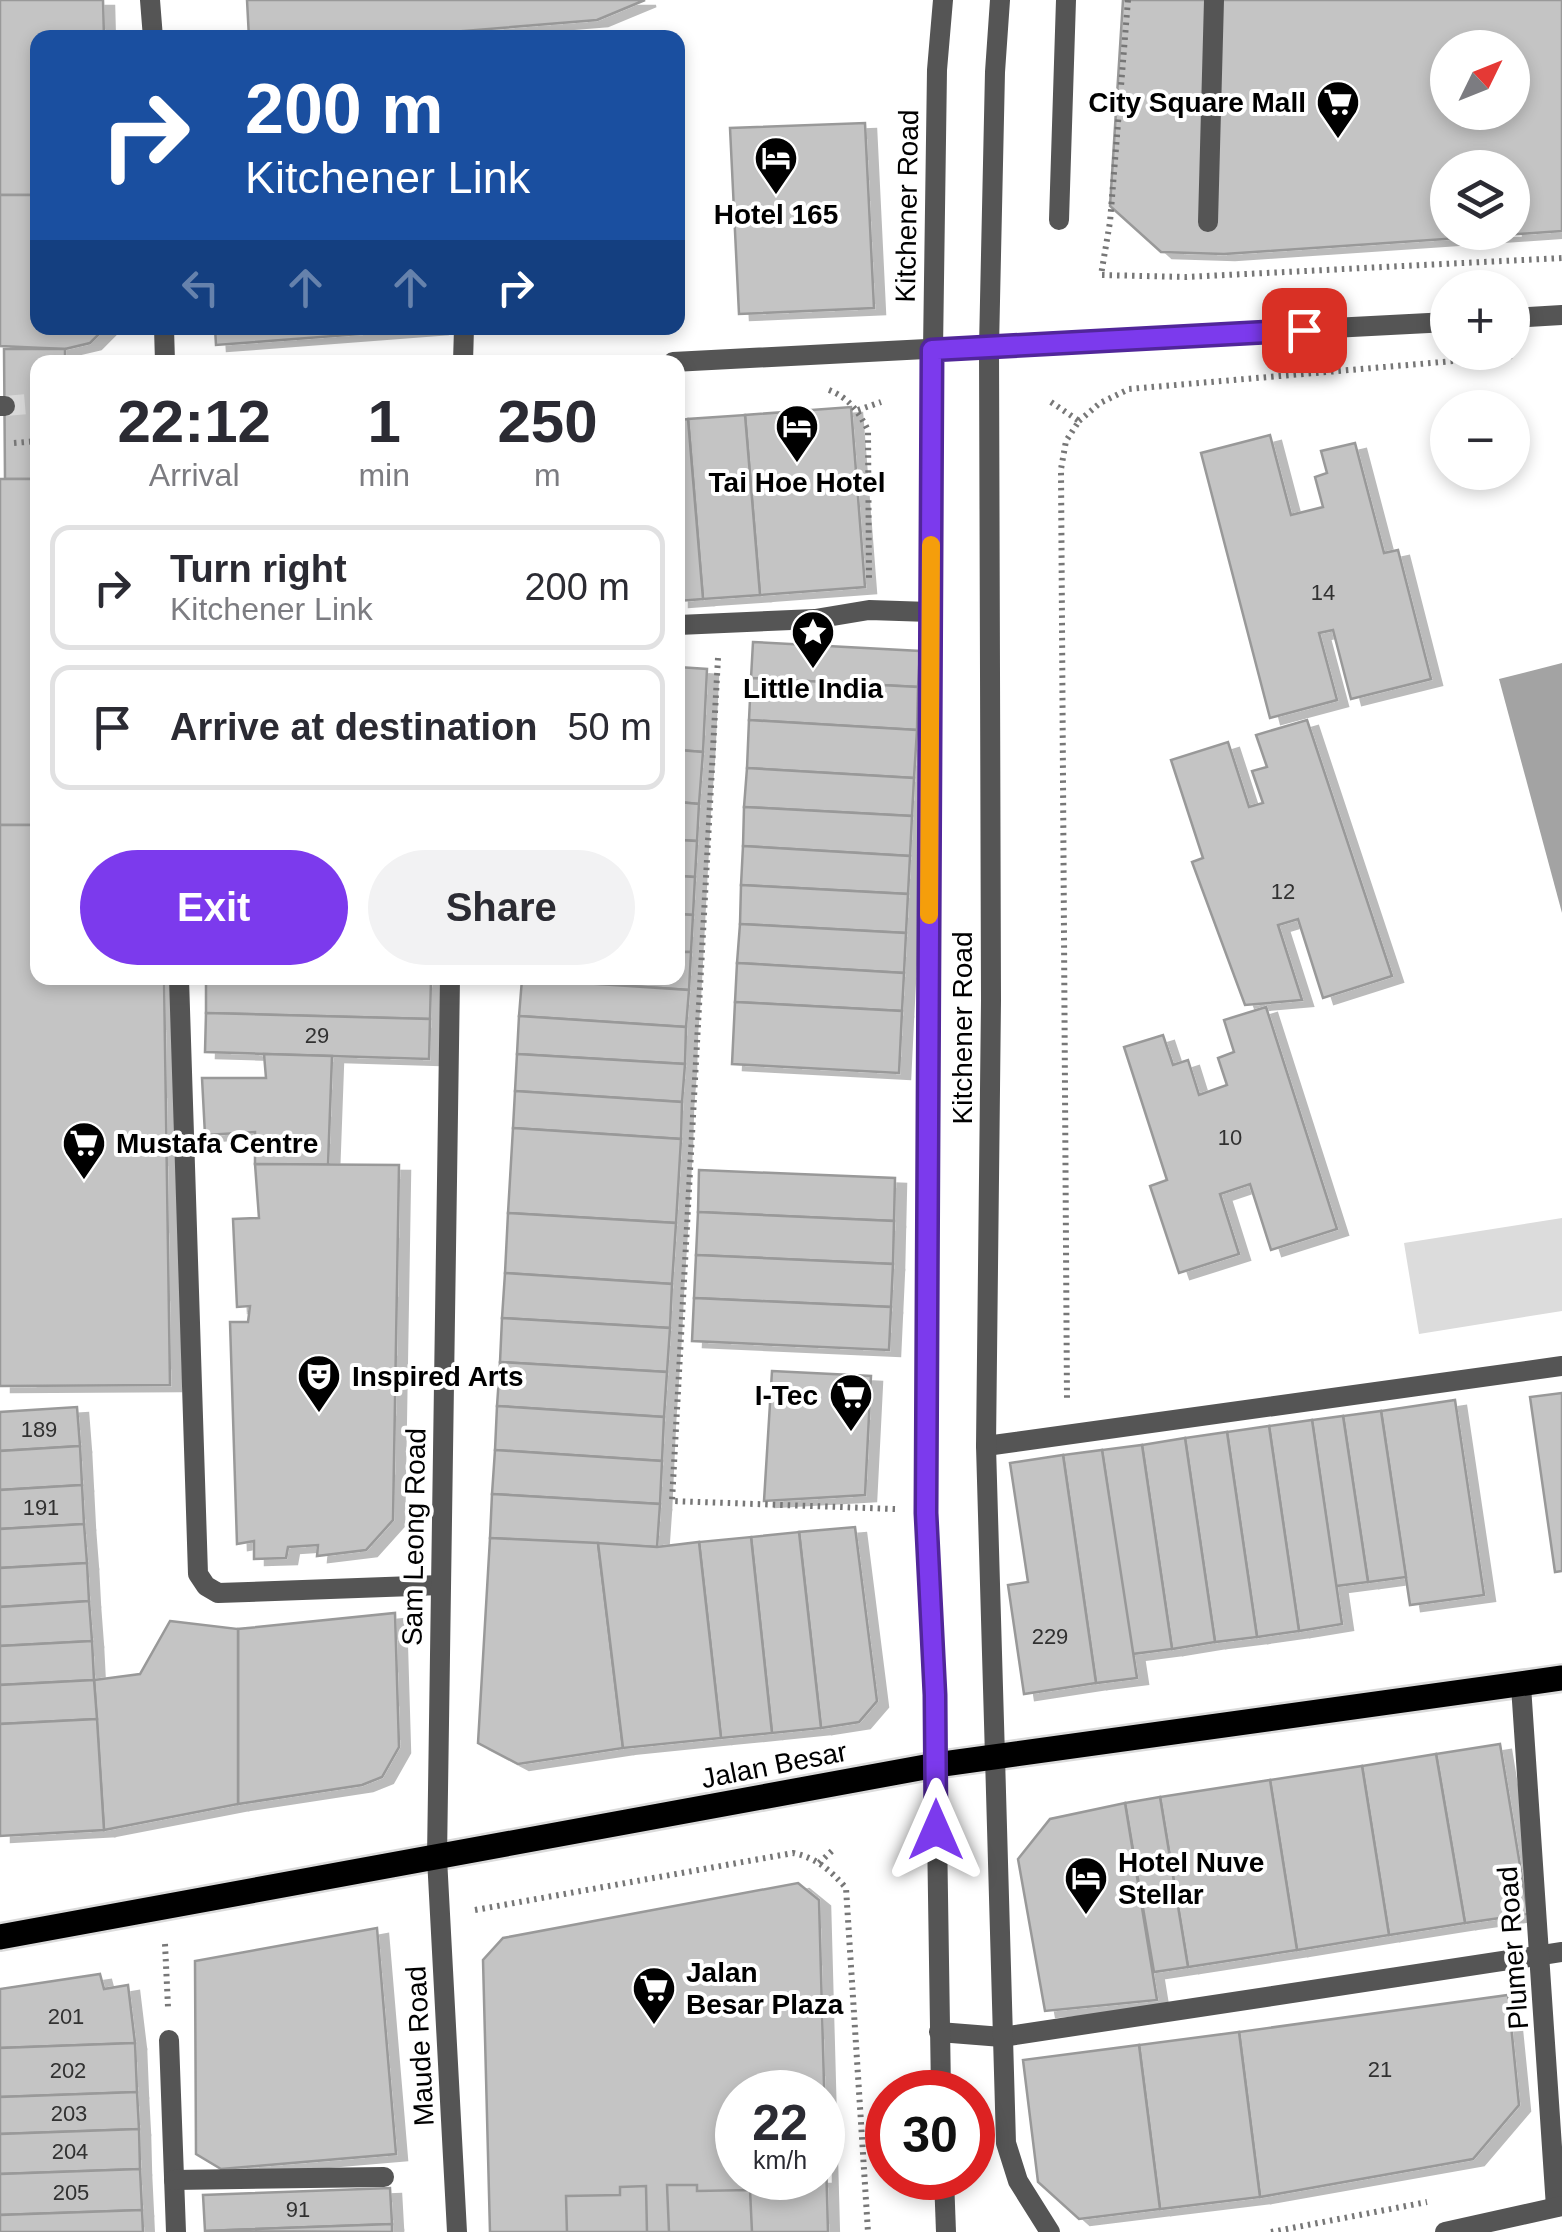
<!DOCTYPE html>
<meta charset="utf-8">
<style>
:root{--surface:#fff;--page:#f2f2f3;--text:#2b2b33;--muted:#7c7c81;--line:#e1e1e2;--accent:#7c3aed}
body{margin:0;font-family:Helvetica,sans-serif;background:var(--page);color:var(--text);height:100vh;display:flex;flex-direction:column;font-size:38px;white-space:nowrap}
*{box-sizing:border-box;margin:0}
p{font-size:32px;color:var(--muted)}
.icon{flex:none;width:55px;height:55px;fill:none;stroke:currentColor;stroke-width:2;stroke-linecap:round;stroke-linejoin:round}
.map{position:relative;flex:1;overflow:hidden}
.drawer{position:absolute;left:30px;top:355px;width:655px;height:630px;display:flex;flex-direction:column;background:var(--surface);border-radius:20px;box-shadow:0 5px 15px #0003}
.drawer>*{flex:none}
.top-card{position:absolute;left:30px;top:30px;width:655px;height:305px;border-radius:20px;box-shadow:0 5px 15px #0003;background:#1a4fa0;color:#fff;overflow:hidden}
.needle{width:65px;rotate:47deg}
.controls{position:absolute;left:1430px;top:30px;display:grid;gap:20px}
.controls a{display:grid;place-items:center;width:100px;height:100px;border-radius:50%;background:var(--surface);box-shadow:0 5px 15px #0003;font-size:50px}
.speed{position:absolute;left:715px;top:2070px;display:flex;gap:20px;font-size:50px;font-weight:700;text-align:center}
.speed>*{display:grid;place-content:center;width:130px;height:130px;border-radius:50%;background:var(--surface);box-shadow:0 5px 15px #0003;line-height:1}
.speed small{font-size:25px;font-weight:400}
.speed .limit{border:15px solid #d22;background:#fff;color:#111}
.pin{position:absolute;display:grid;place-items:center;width:85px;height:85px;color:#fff;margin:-42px;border-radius:20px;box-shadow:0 5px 15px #0006}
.me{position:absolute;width:110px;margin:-55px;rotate:0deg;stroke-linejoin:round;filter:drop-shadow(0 0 8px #0008)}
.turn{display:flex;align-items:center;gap:35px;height:210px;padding:0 50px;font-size:45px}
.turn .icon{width:130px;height:130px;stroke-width:2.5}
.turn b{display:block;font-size:70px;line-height:85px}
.lanes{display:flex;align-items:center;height:95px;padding:0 50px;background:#0003;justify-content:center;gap:50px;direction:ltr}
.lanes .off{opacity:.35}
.eta{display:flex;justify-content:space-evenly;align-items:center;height:170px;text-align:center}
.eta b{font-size:60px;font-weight:700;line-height:70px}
.cta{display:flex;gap:20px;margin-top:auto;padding:20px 50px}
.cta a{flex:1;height:115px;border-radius:60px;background:var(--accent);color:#fff;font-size:40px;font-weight:700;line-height:115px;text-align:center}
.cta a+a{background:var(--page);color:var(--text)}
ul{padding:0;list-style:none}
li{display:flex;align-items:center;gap:30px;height:125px;margin:0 20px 15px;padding:0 30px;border:5px solid var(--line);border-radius:20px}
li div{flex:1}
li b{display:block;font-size:38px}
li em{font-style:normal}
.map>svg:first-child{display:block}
.green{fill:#dcdcdc}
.water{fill:#a3a3a3}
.building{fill:#c4c4c4;stroke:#999;stroke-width:2.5;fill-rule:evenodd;filter:url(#shadow)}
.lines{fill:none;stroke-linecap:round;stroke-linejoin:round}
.minor-tunnel{stroke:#d9d9d9;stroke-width:20;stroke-dasharray:20 10;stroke-linecap:butt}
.primary-casing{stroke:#dbdbdb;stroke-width:30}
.path{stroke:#777;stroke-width:6;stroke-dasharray:2.5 5;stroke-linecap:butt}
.service{stroke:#555;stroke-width:20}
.minor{stroke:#555;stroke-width:20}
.tertiary{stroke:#555;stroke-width:20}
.primary{stroke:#000;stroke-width:25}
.route-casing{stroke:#51269a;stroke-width:25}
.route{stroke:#7c3aed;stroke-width:18}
.slow{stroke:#f59e0b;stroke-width:18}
.labels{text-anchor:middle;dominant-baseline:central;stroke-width:8;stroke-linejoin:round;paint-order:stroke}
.number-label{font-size:22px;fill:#313131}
.poi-label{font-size:28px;font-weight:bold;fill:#000;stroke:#fff;text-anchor:start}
.street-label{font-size:28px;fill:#000;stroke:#fff}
</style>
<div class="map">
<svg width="1562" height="2232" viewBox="0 0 1562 2232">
<defs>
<filter id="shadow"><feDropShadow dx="11" dy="6" stdDeviation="0" flood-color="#0004"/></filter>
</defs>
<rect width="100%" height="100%" fill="#fff"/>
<path class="green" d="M1562,1218v93l-143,23 -15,-91z"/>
<path class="water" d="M1562,663v250l-63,-234z"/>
<g class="building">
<path d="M0,0h103l1,38h-66v157h-38z"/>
<path d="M247,0h398l-48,20 -219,18h-129z"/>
<path d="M1123,0h439v231l-338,23 -63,-2 -51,-46zM1448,48h64v64h-64zM1448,168h64v64h-64z"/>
<path d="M865,123l9,185 -135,6 -9,-186z"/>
<path d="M0,195h38v133h67l-15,15 -25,6 -65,-3z"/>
<path d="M215,328h223l-222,17z"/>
<path d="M4,349h61v13h-27v117h-33z"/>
<path d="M851,407l14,180 -105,8 -15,-180z"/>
<path d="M745,415l15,180 -57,4 -15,-180z"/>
<path d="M688,419l15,180 -25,2v-181z"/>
<path d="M1270,435l21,80 32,-8 -8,-30 12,-4 -6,-22 34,-8 29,110 14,-3 33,129 -80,20 -18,-69 -14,3 18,67 -67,18 -69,-265z"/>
<rect x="0" y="479" width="38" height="346"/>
<path d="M753,642l167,9 -2,36 -167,-9z"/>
<path d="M678,667l29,2 -4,83 -25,-2z"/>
<path d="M751,678l167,9 -1,43 -168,-10z"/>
<path d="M749,720l168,10 -3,48 -167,-10z"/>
<path d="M1307,720l85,256 -69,22 -25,-79 -20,6 24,75 -57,5 -53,-143 11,-4 -32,-98 57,-18 21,65 14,-4 -11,-32 15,-4 -11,-32z"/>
<path d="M678,750l25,2 -4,52 -21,-2z"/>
<path d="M747,768l167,10 -2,38 -168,-9z"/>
<path d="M678,802l21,2 -2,37 -19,-1z"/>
<path d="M744,807l168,9 -2,40 -167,-10z"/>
<path d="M0,825h38v153h126l6,407 -170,1z"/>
<path d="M678,840l19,1 -2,36 -17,-1z"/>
<path d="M743,846l167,10 -2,38 -167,-9z"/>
<path d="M678,876l17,1 -2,38 -15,-1z"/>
<path d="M741,885l167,9 -2,39 -166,-9z"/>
<path d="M678,914l15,1 -2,37h-13z"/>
<path d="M740,924l166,9 -2,40 -167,-10z"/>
<path d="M678,952h13l-2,38 -167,-11 156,-1z"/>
<path d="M737,963l167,10 -2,38 -167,-9z"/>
<path d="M206,978l225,1 -1,40 -224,-6z"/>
<path d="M522,979l167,11 -3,37 -167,-11z"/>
<path d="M735,1002l167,9 -3,62 -167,-9z"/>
<path d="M1266,1007l71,222 -66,21 -21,-66 -30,10 19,60 -60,19 -29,-87 17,-6 -43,-133 39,-12 10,30 15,-5 11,35 28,-10 -9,-27 16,-6 -10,-32z"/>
<path d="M206,1013l224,6 -1,40 -224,-7z"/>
<path d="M519,1016l167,11 -1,37 -168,-10z"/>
<path d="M264,1054l68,2 -4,109 -73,-1v-32l-50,3 -3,-57h64z"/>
<path d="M517,1054l168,10 -3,38 -167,-11z"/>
<path d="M515,1091l167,11 -1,37 -168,-11z"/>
<path d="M513,1128l168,11 -5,84 -168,-10z"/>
<path d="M255,1164l144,1 -6,355 -27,30 -49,6 1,-11 -30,2 -2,11 -32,1v-18l-17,3 -7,-222h18l2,-16 -13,1 -4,-88 26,-1z"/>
<path d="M699,1170l196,8 -1,43 -196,-9z"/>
<path d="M698,1212l196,9 -1,43 -197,-9z"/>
<path d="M508,1213l168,10 -4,61 -167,-11z"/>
<path d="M696,1255l197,9 -2,43 -197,-9z"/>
<path d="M505,1273l167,11 -2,44 -168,-10z"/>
<path d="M694,1298l197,9 -2,43 -197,-9z"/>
<path d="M502,1318l168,10 -3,44 -167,-10z"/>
<path d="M500,1362l167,10 -3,45 -167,-11z"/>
<path d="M772,1371l99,5 -6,119 -101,6z"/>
<path d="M1562,1393v178l-7,1 -25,-175z"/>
<path d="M1455,1400l29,195 -74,10 -29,-194z"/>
<path d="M497,1406l167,11 -2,44 -167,-11z"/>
<path d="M77,1407l3,39 -80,5v-39z"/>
<path d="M1381,1411l25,166 -38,5 -25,-166z"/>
<path d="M1343,1416l25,166 -32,4 -24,-166z"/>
<path d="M1312,1420l30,204 -43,7 -30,-205z"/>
<path d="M1269,1426l30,205 -42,6 -30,-205z"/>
<path d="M1227,1432l30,205 -42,5 -30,-204z"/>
<path d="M1185,1438l30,204 -43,7 -30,-204z"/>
<path d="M1142,1445l30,204 -40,5 -30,-204z"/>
<path d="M80,1446l2,39 -82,5v-39z"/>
<path d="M495,1450l167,11 -2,43 -168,-10z"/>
<path d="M1102,1450l35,228 -41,5 -33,-228z"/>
<path d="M1063,1455l33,228 -72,11 -16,-109 20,-3 -18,-119z"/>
<path d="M82,1485l2,39 -84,5v-39z"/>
<path d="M492,1494l168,10 -3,43 -167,-9z"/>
<path d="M84,1524l3,39 -87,5v-39z"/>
<path d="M855,1527l22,174 -18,21 -38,6 -22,-196z"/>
<path d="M799,1532l22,196 -49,5 -21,-196z"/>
<path d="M751,1537l21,196 -51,5 -22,-196z"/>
<path d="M490,1538l108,5 25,205 -105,16 -40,-21z"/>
<path d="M699,1542l22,196 -98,10 -25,-205 59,4z"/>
<path d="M87,1563l2,38 -89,6v-39z"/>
<path d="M89,1601l3,40 -92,5v-39z"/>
<path d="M395,1613l4,134 -17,30 -20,8 -124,19v-175z"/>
<path d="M170,1621l68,8v175l-134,26 -10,-150 46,-6z"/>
<path d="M92,1641l2,39 -94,5v-39z"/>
<path d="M94,1680l3,39 -97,5v-39z"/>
<path d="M97,1719l7,111 -104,6v-112z"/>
<path d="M1500,1744l28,170 -63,9 -29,-169z"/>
<path d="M1436,1754l29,169 -76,12 -27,-169z"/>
<path d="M1362,1766l27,169 -92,15 -27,-170z"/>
<path d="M1270,1780l27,170 -109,17 -28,-170z"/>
<path d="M1160,1797l28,170 -34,5 -29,-169z"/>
<path d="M1125,1803l32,197 -112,11 -27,-152 32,-40z"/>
<path d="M798,1883l21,17 9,332h-338l-7,-272 20,-22zM738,2092h84v86h-84z"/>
<path d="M377,1928l19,226 -175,15 -25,-15 -1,-193z"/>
<path d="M100,1974l4,15 24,-4 7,58 -135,5v-59z"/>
<path d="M1508,1995l11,110 -46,54 -213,38 -21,-165z"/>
<path d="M1239,2032l21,165 -100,12 -21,-164z"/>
<path d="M135,2043l2,49 -137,5v-49z"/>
<path d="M1139,2045l21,164 -81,10 -41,-37 -15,-122z"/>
<path d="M137,2092l2,37 -139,5v-37z"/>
<path d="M139,2129l1,40 -140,5v-40z"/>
<path d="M140,2169l2,41 -142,5v-41z"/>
<path d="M667,2185h30v6l53,-1 2,42h-83z"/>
<path d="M646,2186l1,46h-80l-1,-36 54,-1v-8z"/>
<path d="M390,2188l2,36 -187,7 -2,-36z"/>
<path d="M142,2210l1,22h-143v-17z"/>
<path d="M392,2224v8l-187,-1z"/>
</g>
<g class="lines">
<path class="minor-tunnel" d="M5,406l33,-3"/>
<g class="primary-casing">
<path id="primary" d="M0,1937l936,-172 626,-87"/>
</g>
<g class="path">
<path d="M1128,0l-18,222 -9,53 85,2 376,-19"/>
<path d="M829,390c20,8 29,21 39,40l1,149"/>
<path d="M1051,402l28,19 -13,20 -5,28 6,933"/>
<path d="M858,410l23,-8"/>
<path d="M1079,421l21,-18 29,-14 383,-33"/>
<path d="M14,443l24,-2"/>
<path d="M718,658l-46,843 223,8"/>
<path d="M819,1863l15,-14"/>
<path d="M475,1910l318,-57c24,5 37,17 53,35l22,344"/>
<path d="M165,1944l3,63"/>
<path d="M1271,2232l156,-30"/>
</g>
<g class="service">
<path d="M150,0l3,38"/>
<path d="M1059,220l7,-220"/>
<path d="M1208,222l6,-222"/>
<path d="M164,328l1,34"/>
<path d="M678,625l137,-6 54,-9 61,2"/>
<path d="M179,978l19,596 8,12 12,7 223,-8"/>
<path d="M986,1446l576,-80"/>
<path d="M939,2032l63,5 560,-85"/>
<path d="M169,2040l7,192"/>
<path d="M174,2180l210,-3"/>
</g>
<g class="minor">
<path d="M1512,318l50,-3"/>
<path d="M463,362l1,-34"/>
<path d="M673,362l775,-40"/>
<path d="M0,406h5"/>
<path d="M450,978l-13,880 20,374"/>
<path d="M1521,1686l35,521"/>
<path d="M995,1757l11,386 12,38 32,51"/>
<path d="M936,1765l5,327"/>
<path d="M944,2178l2,54"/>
<path d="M1445,2232l117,-26"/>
</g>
<g class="tertiary">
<path d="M995,1757l-9,-311 5,-446 -2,-653 6,-275 5,-72"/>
<path d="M936,1765l-10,-252 7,-1163 4,-280 6,-70"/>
</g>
<use href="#primary" class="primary"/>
</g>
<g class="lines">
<g class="route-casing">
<path id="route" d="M936,1830l-1,-135 -9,-182 6,-1163 372,-20"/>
</g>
<use href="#route" class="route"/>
<path class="slow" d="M929,915l2,-370"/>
</g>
<defs>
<g id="supermarket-pin" transform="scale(2.25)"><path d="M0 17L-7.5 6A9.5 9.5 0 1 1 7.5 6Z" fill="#000" stroke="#fff"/><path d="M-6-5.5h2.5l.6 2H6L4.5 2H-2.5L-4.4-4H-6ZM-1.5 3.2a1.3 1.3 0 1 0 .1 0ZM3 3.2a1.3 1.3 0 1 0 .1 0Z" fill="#fff"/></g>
<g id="hotel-pin" transform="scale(2.25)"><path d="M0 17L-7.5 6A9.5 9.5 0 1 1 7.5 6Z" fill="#000" stroke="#fff"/><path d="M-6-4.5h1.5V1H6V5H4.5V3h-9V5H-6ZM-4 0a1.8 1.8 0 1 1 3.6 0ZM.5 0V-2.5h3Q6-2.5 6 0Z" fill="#fff"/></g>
<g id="sight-pin" transform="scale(2.25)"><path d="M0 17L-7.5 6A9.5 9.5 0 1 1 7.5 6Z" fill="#000" stroke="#fff"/><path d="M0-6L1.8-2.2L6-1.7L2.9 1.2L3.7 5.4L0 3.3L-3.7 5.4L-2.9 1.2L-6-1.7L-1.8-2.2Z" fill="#fff"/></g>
<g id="theatre-pin" transform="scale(2.25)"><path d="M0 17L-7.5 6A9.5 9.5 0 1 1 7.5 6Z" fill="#000" stroke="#fff"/><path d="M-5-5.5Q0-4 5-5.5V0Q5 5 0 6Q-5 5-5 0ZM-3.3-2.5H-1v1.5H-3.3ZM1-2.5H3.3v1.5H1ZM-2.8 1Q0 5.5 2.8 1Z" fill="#fff"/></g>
</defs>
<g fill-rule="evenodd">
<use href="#supermarket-pin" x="1338" y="102"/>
<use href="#hotel-pin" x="776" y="158"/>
<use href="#hotel-pin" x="797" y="426"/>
<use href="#sight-pin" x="813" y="632"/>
<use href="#supermarket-pin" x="84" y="1143"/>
<use href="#theatre-pin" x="319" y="1376"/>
<use href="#supermarket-pin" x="851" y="1395"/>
<use href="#hotel-pin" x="1086" y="1878"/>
<use href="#supermarket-pin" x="654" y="1988"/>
</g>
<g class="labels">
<g class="number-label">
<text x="1323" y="592">14</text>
<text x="1283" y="891">12</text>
<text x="317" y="1035">29</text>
<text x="1230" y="1137">10</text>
<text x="39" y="1429">189</text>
<text x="41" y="1507">191</text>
<text x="1050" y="1636">229</text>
<text x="66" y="2016">201</text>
<text x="1380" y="2069">21</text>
<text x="68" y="2070">202</text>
<text x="69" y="2113">203</text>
<text x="70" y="2151">204</text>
<text x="71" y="2192">205</text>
<text x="298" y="2209">91</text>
</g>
<g class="poi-label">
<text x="1306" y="102" text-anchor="end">City Square Mall</text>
<text x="776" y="214" text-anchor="middle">Hotel 165</text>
<text x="797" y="482" text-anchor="middle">Tai Hoe Hotel</text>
<text x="813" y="688" text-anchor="middle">Little India</text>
<text x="116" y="1143">Mustafa Centre</text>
<text x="352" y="1376">Inspired Arts</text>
<text x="818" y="1395" text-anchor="end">I-Tec</text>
<text x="1118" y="1862">Hotel Nuve<tspan x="1118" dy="32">Stellar</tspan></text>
<text x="686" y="1972">Jalan<tspan x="686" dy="32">Besar Plaza</tspan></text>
</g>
<g class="street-label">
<text transform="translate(907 206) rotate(-89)">Kitchener Road</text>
<text transform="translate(962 1028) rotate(-90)">Kitchener Road</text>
<text transform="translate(414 1537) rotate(-89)">Sam Leong Road</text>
<text transform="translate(774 1765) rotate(-11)">Jalan Besar</text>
<text transform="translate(1513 1948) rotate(-94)">Plumer Road</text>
<text transform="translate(420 2046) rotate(-93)">Maude Road</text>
</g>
</g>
</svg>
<div class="controls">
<a><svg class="needle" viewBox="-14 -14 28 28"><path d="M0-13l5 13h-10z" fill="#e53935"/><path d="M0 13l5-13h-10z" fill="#7c7c81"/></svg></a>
<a><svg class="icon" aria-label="layers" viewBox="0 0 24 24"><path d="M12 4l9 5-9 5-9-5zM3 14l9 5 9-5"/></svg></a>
<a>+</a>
<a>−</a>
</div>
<div class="speed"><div>22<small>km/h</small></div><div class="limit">30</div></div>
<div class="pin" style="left:1304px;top:330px;background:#d93025"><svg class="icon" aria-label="arrive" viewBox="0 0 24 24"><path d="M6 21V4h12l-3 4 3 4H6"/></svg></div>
<svg class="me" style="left:936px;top:1830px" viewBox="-20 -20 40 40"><path d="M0-17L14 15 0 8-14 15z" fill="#7c3aed" stroke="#fff" stroke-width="4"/></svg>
<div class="top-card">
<div class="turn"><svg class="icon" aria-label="right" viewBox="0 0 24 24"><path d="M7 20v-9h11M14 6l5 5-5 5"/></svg><div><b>200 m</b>Kitchener Link</div></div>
<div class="lanes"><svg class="icon off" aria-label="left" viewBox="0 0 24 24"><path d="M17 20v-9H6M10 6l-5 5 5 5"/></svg><svg class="icon off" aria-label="ahead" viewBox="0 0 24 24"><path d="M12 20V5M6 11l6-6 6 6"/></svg><svg class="icon off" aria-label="ahead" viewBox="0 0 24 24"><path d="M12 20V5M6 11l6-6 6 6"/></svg><svg class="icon" aria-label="right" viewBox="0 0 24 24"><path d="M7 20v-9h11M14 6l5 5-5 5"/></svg></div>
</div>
<section class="drawer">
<div class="eta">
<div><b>22:12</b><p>Arrival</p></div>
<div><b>1</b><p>min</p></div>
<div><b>250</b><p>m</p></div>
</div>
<ul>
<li><svg class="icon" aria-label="right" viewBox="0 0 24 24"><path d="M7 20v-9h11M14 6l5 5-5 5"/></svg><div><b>Turn right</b><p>Kitchener Link</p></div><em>200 m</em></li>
<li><svg class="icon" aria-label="arrive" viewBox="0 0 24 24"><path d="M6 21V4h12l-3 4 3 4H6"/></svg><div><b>Arrive at destination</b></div><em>50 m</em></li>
</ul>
<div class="cta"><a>Exit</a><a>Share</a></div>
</section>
</div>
